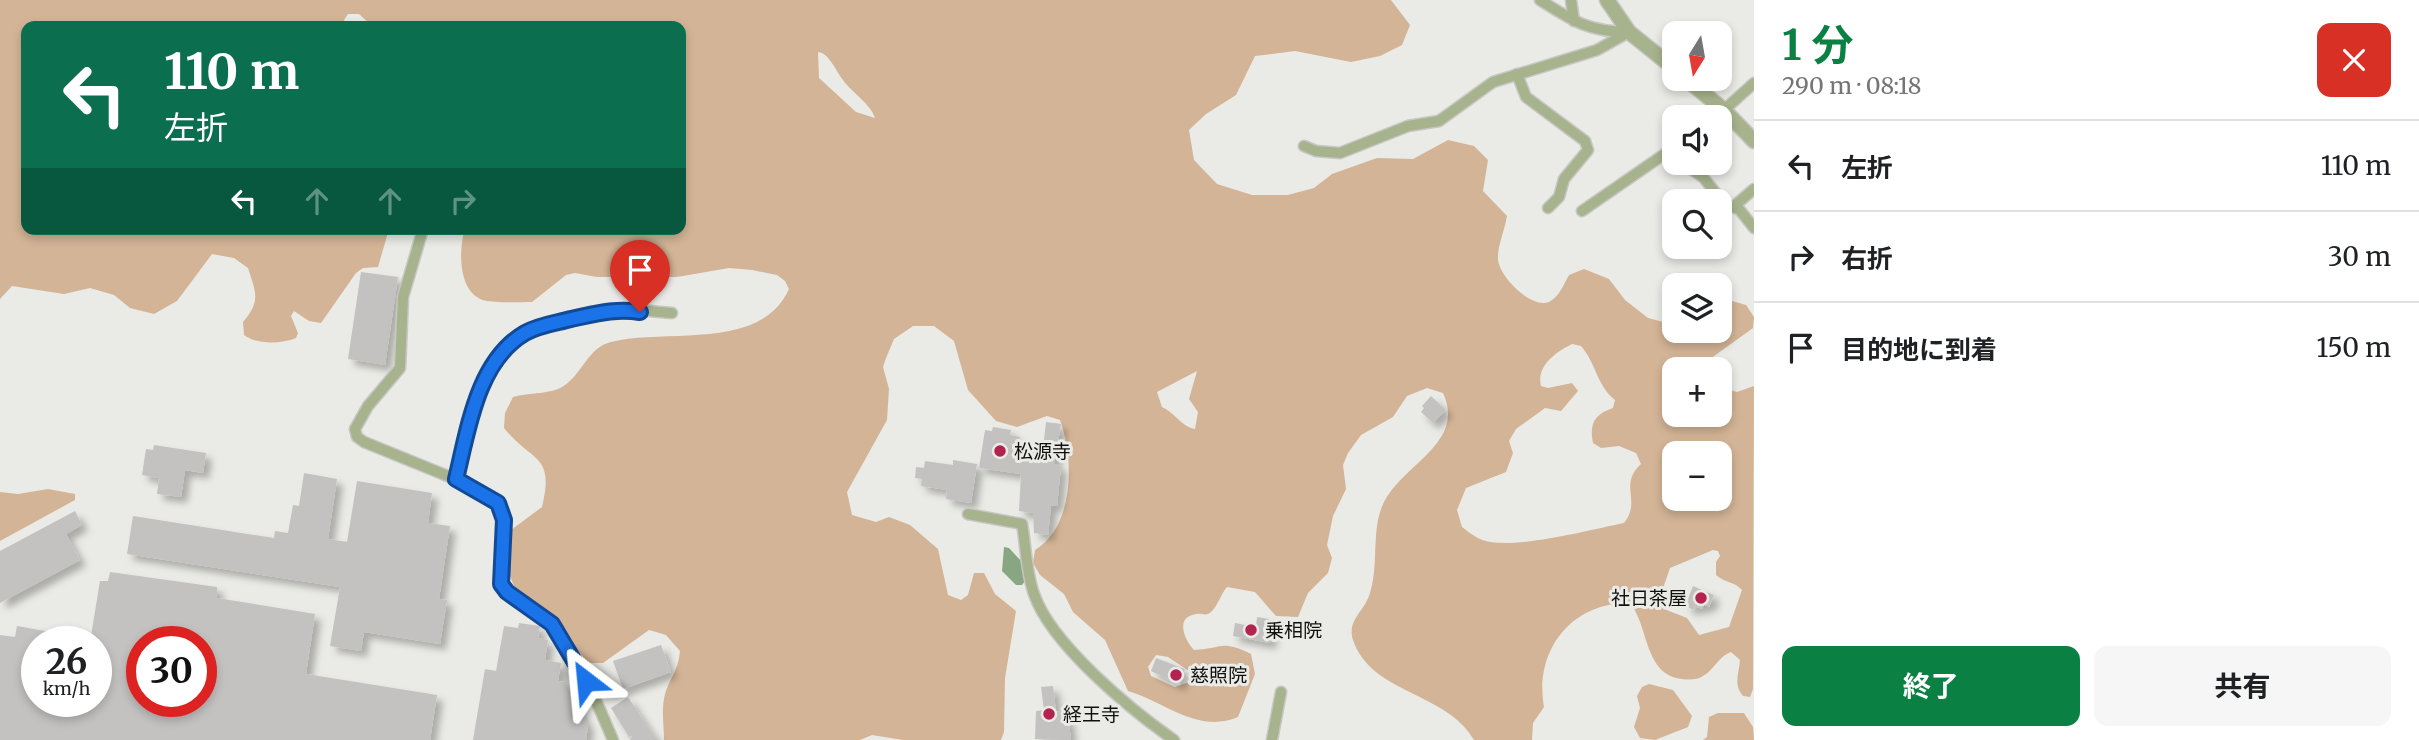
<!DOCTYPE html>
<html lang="ja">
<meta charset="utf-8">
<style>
:root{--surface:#fff;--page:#f6f6f6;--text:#202124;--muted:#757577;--line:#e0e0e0;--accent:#0b8043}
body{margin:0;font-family:Merriweather,"Noto Sans JP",serif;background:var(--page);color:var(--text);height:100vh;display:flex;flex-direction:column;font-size:26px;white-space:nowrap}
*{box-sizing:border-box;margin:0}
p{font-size:23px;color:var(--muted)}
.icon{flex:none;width:38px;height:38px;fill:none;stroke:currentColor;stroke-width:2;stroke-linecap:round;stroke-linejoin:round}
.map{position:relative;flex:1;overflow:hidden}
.details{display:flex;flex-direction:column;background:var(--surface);width:665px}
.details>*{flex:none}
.guide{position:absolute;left:21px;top:21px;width:665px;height:214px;border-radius:14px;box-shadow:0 4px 10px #0003;background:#0b6e4f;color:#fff;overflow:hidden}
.needle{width:46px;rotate:191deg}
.controls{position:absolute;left:1662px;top:21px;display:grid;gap:14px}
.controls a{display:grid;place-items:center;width:70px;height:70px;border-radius:14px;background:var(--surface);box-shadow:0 4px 10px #0003;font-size:35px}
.speed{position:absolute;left:21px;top:626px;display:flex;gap:14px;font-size:35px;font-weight:700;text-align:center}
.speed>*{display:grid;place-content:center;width:91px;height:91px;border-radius:50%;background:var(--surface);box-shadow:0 4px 10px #0003;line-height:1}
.speed small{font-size:18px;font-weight:400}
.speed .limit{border:10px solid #d22;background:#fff;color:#111}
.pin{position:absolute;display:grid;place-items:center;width:60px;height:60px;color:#fff;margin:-72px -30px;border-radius:50% 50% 50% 0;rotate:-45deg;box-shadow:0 0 7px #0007}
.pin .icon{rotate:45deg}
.me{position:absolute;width:77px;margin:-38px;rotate:331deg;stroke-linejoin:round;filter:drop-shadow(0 0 5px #0008)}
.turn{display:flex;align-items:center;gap:24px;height:147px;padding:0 28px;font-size:32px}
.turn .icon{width:91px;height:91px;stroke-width:2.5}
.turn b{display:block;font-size:49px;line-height:60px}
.lanes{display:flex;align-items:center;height:66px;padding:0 28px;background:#0003;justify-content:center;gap:35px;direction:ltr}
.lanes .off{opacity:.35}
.round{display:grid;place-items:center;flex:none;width:74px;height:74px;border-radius:14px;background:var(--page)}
.summary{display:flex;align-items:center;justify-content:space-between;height:119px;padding:0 28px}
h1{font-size:42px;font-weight:700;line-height:52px;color:var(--accent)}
.cta{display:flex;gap:14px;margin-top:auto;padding:14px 28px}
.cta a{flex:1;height:80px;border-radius:14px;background:var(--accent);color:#fff;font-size:28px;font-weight:700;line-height:80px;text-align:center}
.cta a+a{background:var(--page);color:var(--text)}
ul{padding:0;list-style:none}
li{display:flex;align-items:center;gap:21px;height:91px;padding:0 28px;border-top:2px solid var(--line)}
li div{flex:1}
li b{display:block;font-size:26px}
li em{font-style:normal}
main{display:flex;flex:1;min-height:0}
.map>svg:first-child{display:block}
.green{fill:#d3b496;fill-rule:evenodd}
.water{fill:#87a681}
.building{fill:#c4c2c0;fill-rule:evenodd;filter:url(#shadow)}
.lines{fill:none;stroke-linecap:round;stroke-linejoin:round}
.minor-casing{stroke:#c7c7c4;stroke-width:13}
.tertiary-casing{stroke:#c7c7c4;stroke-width:17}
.minor{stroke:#a7b38d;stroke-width:10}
.tertiary{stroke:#a7b38d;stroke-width:14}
.route-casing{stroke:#114b97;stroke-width:18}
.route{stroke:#1a73e8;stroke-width:12}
.poi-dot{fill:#b4234f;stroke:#eaeae6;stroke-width:2.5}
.labels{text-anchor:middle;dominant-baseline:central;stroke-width:6;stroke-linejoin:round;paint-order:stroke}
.poi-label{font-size:19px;fill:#10100f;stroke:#eaeae6;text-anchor:start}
</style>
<main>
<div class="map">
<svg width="1754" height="740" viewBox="0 0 1754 740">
<defs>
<filter id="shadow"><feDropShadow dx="6" dy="6" stdDeviation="3.5" flood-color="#0004"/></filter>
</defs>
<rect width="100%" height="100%" fill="#eaeae6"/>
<g class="green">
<path d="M0,0h1391l19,25 -8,20 -22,11 -29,6 -56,-11 -40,5 -19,39 -30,19 -17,16 5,30 23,24 35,11h36l26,-7 18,-14 45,-16 36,1 35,-19 26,6 14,14 -5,31 24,25c-2,13 -10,31 -9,44 2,17 33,49 51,42 10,-5 15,-18 20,-27l15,-6 25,10 16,21 23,18 27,7v6h45v-17l12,-13 14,4 8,12 -1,11 -50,36v5h-28v46h45v-28l17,5 17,-6 -1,303 -3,8 -7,-1c-10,-12 -4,-22 -3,-36l-9,-8c-12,4 -17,18 -28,24 -5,4 -15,4 -21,3 -38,-4 -33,-53 -52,-76 -59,-1 -96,48 -86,104l-11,16 -1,17h-58c-27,-48 -103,-46 -121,-100 -6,-19 10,-28 16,-44 11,-30 1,-66 15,-94 20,-39 82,-59 59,-109l-16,-5 -20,8 -14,21 -32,18 -13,18 -5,12 3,24 -13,27 -6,29 5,13 -4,15 -20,20 -10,24 -22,-1 -21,-24 -28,-5c-6,7 -9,18 -15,24 -6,6 -9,2 -16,3 -22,3 -11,27 -2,36 29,-1 26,-11 57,4l4,20 -17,43c-40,17 -73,-15 -110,-26l-23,-51 -32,-28 -9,-18 -24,-19 -7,-12 2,-13c40,-24 39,-92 25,-130l-13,-4 -30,11 -21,-6 -28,-31 -14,-49 -20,-15h-21l-19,13 -8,19 -3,9 6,22 -2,31 -40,72 5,23 24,7 13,-5 21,8 28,24 10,46 13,5 7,-5 6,-22h10l11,21 21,17 -11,67 -1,54 -3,8h-98l-31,-5 -12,5h-196c0,-16 -3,-30 1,-46 5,-17 13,-22 15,-43l-14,-16 -17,-5 -46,33h-15l-38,-49 -36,-28 -6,-15 -1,-38 35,-26c13,-54 -10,-44 -38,-79l1,-15 8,-16c16,-5 39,-2 52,-12 18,-13 24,-38 46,-43 55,-14 150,10 178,-53l-4,-8 -8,-6 -25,-5 -23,-2 -52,9h-80l-22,-4 -9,2 -34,27c-14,0 -30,1 -45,-1 -29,-5 -29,-50 -22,-72h216v-203h-309l-13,-12h-11l-4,6 1,6h-319v203h363l-11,38 -15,1 -7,5 -35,50 -12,-2 -15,-10 -3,5 7,17 -2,5c-15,6 -39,7 -52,-3l-1,-13c18,-21 13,-29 5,-54l-14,-10 -22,-4 -35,47 -23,13 -24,-6 -16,-13 -24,-7 -26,6 -52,-8 -12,13zM818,52c11,1 18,19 25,28 9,13 27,23 32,38l-19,-6 -37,-34zM1572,344l9,2c15,17 16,40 34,54l-2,8c-18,6 -24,15 -20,35l8,5 18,-2 17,7 5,11c-23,21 1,37 -17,59 -35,7 -98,24 -133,19 -11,-1 -20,-8 -29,-15l-5,-17 9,-22 40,-16 7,-19 -4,-12 7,-12 29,-21 16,3 17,-20 -6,-8 -24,5 -7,-2c-5,-20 15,-34 31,-42zM1197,371l-8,28 9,13 -3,17c-13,-2 -20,-16 -33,-22l-5,-15zM1675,453h45v46h-45zM1713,550l5,1 2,5 -4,6v13c9,8 18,6 26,15l-13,37 -30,8 -12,-17 -23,-9 -3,-15 9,-26zM1156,655l12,2 21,14v11l-14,5 -24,-11 -3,-9z"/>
<path d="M48,489l27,5v6l-75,41v-49l18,2z"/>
<path d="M1649,684l24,6 19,26 -4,11 -33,13 -15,-2 -6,-11 6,-19 -3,-12 5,-9z"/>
<path d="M1718,713h26l9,14 1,13h-51l4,-3 2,-20z"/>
</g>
<path class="water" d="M1004,547l5,1 13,14 3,19 -3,4h-6l-14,-14z"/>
<g class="building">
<path d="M361,272l37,5 -13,88 -37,-6z"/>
<path d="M1431,396l15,14 -13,13 -12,-11 3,-4 -2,-2z"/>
<path d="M1046,422l15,2 -7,40 7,2 -4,40h-6l-3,29 -14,-2 -1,-20 -14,-2 2,-37 -42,-6 6,-38 7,1 1,-4 18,3 -1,5 10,2 -2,8 25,4z"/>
<path d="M154,445l52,8 -3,20 -18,-3 -4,27 -24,-3 2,-16 -17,-3 4,-26 7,1z"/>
<path d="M953,460l24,4 -6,39 -25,-4 1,-9 -26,-4 1,-7 -7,-1 1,-11 8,1 1,-7 28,4z"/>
<path d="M304,473l33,6 -9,60 19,3 10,-61 75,12 -4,30 22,3 -11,73 8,1 -7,44 -76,-12 -3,19 -31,-5 10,-59 -213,-33 6,-38 141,22 1,-7 13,2 5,-28 6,1z"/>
<path d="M75,511l7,14 -16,9 14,26 -80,43v-52z"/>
<path d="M110,572l107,15v11l98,16 -9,60 131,21 -7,45h-430v-105l15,2 2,-11 62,11v5h-42v60h59v-60h-6l10,-61h8zM142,642h59v60h-59z"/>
<path d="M1693,586l21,9 -5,12 -5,-3 -2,5 -7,-3 -1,4 -9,-4z"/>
<path d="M1257,617l12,2 -2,13 5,1 -2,10 -37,-7 2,-13 21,4z"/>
<path d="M519,623l21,3 -2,12 10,2 -3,20 16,3 -3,18 7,1 23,44 -2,14h-113l12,-71 11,2 8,-45 14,2z"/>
<path d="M661,645l10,27 -48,17 -10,-28z"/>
<path d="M1156,658l29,11 -6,16 -28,-14z"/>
<path d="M1053,686l3,26 5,-1v7l7,-1 3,23 -36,-1 1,-28 8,-1 -3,-23z"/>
<path d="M628,697l21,32 9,11h-28l2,-4 -3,1 -18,-29z"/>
</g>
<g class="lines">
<g class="minor-casing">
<g id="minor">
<path d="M1540,0c33,21 49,32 89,32"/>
<path d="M1571,0l3,21"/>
<path d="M1517,74l9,23 59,44 3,9 -24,29 -5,18 -11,11"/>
<path d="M1724,110l30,-27"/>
<path d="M1304,146l12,5 24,2 68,-27 31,-5 54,-39 104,-32 32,-18"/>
<path d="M1682,163l21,14 23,29 13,3 15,19"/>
<path d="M1733,207l21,-18"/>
<path d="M1582,211l84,-58 9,5"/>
<path d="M423,229l-20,68 -3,71 -32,38 -13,23 2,8 7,5 91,37"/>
<path d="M968,514l54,10c4,22 4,48 12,70 17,50 97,116 140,146"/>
<path d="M613,740c-16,-37 -33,-80 -58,-112 -16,-19 -48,-26 -56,-50 7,-60 17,-72 -44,-99 11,-39 18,-87 42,-122 19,-29 83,-45 116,-48 19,-1 40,3 59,4"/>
<path d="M1272,740l9,-48"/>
</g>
</g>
<g class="tertiary-casing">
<g id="tertiary">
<path d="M1607,0l22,32 46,37"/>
<path d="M1686,79l38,31 30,31"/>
</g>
</g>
<use href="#minor" class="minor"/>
<use href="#tertiary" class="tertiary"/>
</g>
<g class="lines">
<g class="route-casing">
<path id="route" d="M586,681l-34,-57 -45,-32 -6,-8 3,-64 -6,-17 -42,-24c12,-49 21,-118 69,-146 14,-8 31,-10 46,-14 24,-5 44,-11 69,-7"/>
</g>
<use href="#route" class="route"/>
</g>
<g class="poi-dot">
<circle cx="1000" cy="451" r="7"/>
<circle cx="1701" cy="598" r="7"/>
<circle cx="1251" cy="630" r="7"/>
<circle cx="1176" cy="675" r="7"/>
<circle cx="1049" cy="714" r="7"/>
</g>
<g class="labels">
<g class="poi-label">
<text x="1014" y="451">松源寺</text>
<text x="1687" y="598" text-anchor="end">社日茶屋</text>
<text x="1265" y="630">乗相院</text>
<text x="1190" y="675">慈照院</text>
<text x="1063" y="714">経王寺</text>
</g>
</g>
</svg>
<div class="controls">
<a><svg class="needle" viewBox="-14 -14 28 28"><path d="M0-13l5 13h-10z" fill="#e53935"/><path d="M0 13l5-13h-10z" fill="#757577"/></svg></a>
<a><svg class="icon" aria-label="sound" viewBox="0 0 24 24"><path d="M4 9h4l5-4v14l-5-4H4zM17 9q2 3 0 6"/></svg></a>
<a><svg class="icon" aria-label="search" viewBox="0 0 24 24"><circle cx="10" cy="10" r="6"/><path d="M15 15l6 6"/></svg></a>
<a><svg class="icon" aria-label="layers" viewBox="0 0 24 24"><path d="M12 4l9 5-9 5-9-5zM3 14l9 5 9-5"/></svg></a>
<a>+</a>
<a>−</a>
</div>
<div class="speed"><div>26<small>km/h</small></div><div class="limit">30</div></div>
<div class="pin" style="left:640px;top:312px;background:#d93025"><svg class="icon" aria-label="arrive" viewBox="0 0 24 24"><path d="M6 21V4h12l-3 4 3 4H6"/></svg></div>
<svg class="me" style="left:586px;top:681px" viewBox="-20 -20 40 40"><path d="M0-17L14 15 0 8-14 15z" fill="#1a73e8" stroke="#fff" stroke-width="4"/></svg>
<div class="guide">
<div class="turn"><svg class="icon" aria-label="left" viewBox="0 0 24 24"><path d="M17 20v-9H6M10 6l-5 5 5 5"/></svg><div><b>110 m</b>左折</div></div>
<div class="lanes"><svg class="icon" aria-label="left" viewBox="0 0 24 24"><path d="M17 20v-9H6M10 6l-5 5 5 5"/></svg><svg class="icon off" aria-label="ahead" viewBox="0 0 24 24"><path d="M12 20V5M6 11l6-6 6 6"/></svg><svg class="icon off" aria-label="ahead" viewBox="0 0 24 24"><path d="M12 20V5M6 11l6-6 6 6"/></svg><svg class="icon off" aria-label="right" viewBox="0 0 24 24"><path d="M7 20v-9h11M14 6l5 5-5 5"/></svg></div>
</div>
</div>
<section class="details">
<div class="summary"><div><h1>1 分</h1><p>290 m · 08:18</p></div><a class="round" style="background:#d93025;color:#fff"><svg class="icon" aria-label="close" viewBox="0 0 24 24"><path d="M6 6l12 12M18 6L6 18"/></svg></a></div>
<ul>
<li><svg class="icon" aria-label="left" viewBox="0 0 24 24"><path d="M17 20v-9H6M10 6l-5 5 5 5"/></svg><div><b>左折</b></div><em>110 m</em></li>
<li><svg class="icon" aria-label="right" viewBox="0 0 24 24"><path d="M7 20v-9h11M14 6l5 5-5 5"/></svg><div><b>右折</b></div><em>30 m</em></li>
<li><svg class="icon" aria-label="arrive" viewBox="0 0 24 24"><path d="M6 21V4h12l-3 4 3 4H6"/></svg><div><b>目的地に到着</b></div><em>150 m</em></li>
</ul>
<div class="cta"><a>終了</a><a>共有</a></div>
</section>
</main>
